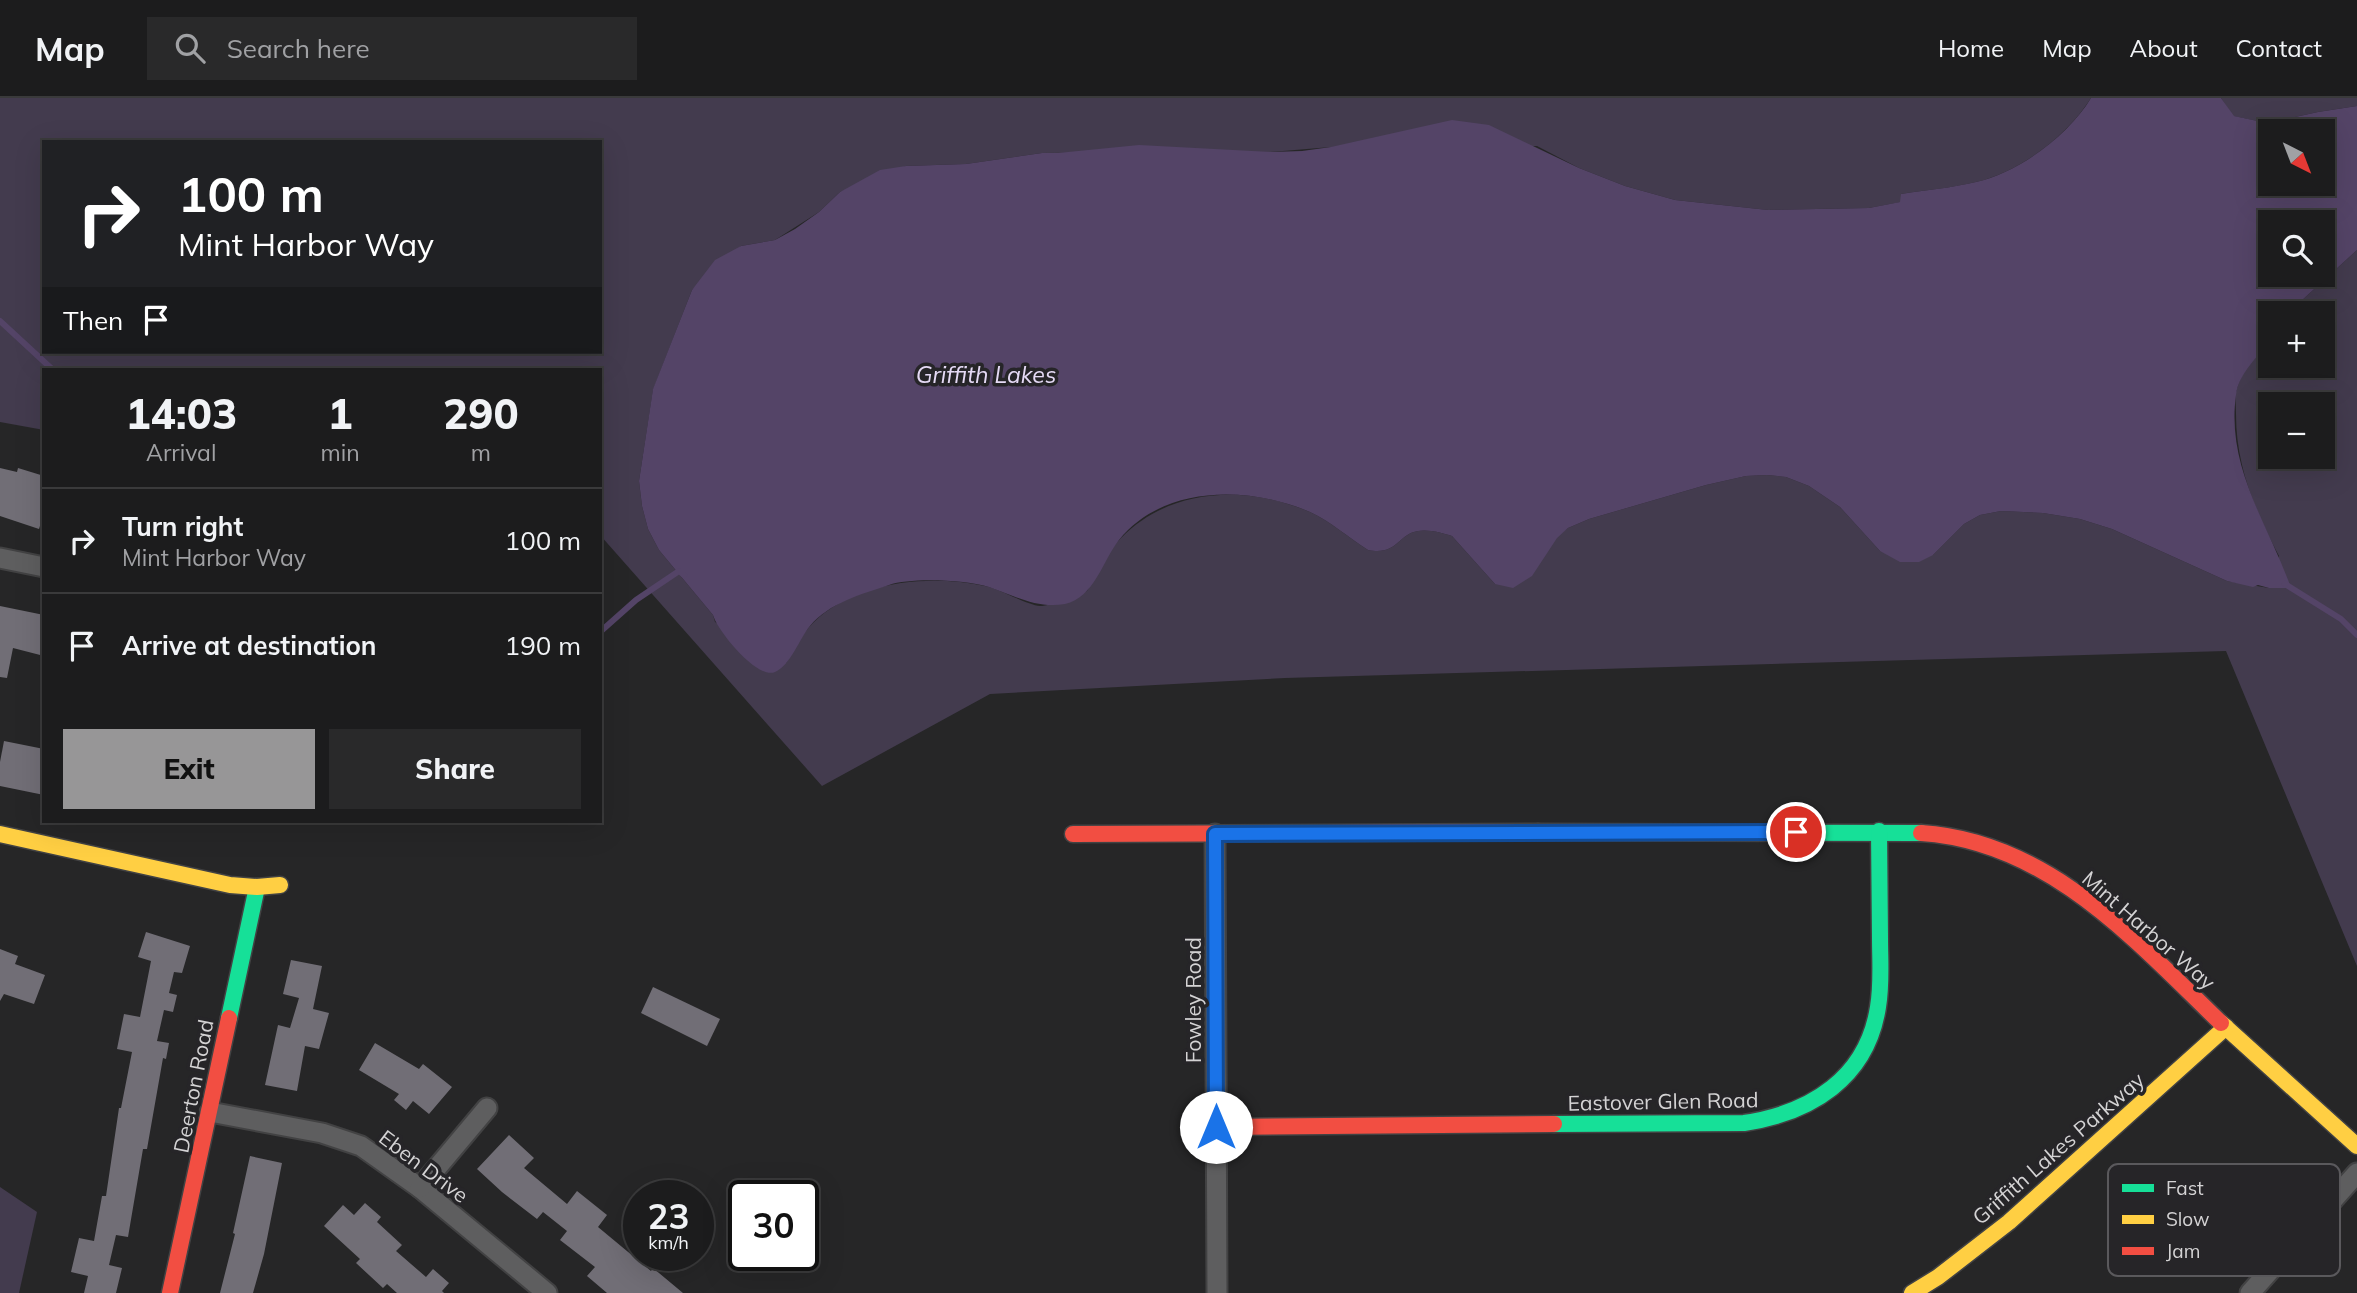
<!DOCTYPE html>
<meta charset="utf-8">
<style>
:root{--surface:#1c1c1d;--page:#29292a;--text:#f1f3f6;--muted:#a0a1a4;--line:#3a3a3b;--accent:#979697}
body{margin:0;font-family:Mulish,sans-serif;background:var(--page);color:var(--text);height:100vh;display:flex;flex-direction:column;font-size:26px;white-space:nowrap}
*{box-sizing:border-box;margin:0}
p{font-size:23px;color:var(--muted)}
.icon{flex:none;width:38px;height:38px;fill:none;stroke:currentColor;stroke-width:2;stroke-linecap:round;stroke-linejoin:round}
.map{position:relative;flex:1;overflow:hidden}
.details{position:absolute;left:42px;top:270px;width:560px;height:455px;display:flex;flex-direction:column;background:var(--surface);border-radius:0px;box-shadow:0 7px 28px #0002,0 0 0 2px var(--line)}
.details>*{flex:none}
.top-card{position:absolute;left:42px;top:42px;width:560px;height:214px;border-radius:0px;box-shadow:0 7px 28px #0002,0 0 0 2px var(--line);background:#202124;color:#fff;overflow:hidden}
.needle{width:46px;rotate:138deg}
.tools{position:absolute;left:2258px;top:21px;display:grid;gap:14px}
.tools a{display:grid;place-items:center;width:77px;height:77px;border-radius:0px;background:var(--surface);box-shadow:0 7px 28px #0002,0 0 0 2px var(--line);font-size:35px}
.speed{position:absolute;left:623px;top:1082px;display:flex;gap:14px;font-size:35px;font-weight:700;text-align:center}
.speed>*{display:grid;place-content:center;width:91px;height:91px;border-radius:50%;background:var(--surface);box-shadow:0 7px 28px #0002,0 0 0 2px var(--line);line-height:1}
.speed small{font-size:18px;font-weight:400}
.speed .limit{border:4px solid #111;border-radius:10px;background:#fff;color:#111}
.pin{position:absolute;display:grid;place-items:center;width:60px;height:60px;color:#fff;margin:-30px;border:4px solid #fff;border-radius:50%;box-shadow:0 2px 7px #0007}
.me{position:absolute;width:77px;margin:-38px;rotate:0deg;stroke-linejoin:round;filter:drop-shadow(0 0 5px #0008)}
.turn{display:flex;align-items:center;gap:24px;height:147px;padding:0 21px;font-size:32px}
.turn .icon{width:91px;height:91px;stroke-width:2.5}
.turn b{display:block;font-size:49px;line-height:60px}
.then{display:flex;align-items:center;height:66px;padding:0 21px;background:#0003;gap:14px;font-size:26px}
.eta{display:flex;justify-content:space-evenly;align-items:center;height:119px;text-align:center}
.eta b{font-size:42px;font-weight:800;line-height:49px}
.primary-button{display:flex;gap:14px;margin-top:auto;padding:14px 21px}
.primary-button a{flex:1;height:80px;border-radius:0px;background:var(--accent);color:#111;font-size:28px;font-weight:800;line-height:80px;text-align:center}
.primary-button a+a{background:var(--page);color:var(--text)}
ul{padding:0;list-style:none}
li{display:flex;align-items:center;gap:21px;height:105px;padding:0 21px;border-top:2px solid var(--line)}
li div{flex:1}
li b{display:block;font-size:26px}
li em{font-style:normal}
header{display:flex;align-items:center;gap:42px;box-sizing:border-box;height:98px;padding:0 35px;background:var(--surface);border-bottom:2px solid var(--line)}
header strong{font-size:33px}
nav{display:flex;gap:38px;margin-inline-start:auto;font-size:24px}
.search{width:490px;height:63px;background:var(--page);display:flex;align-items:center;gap:18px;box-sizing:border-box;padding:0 24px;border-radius:0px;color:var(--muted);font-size:26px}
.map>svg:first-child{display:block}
.green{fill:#433b4e;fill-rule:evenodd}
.water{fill:#544467;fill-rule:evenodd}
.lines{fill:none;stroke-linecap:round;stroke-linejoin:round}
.stream{stroke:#544467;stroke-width:6}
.building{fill:#716e76}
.street-casing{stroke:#424243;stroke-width:23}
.fast-casing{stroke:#424243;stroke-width:19}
.slow-casing{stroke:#424243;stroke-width:19}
.jam-casing{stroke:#424243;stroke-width:19}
.street{stroke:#5e5e5f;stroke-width:19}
.fast{stroke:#16e098;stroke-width:16}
.slow{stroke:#ffcf43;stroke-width:16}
.jam{stroke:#f24e42;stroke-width:16}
.route-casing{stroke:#114b97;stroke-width:18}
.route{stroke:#1a73e8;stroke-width:12}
.labels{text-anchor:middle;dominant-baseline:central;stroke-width:7;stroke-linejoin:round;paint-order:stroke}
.street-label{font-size:21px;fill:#d4d3d4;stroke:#262528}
.water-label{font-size:23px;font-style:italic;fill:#e5daf5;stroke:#262528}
.key{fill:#262528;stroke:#5a595c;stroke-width:2}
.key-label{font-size:19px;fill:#d4d3d4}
</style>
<header>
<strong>Map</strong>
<div class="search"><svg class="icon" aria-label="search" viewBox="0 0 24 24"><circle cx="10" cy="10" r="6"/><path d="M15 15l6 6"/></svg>Search here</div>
<nav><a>Home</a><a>Map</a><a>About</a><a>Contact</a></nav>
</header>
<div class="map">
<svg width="2357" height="1195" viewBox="0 0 2357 1195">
<rect width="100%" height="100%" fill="#262627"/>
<g class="green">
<path d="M0,0h2091c-24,38 -71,74 -115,84 -24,6 -50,8 -75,12v8l-32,6 -101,2 -93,-10 -50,-14 -46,-18 -42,-22 -206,1 -60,5 -229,1 -76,11 -60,2 -66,26 -21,20 -44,28 -34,6 -49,44 -39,100 -14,91 3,25 6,23 11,21 54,65 2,7 71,41c8,-13 16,-29 27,-40 42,-42 116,-49 172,-37 15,3 42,19 55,20 12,0 35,-11 47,-15 10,-17 20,-39 34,-53 50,-51 126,-53 189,-26 20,9 39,26 58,38 29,6 30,-16 50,-19 10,-2 25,2 34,5l43,48 73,-56 21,-9 117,-34 40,-9 21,-1 19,2 23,9 31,21 40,44 53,4 31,-31 16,-9 21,-4 42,2 37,6 32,10 115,52 42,7 10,-32c-24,-46 -43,-89 -43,-142 0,-7 -1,-15 0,-22 5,-21 21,-38 34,-55v29h52v-53h-34l69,-63v716l-131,-315 -941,27 -295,16 -168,92 -222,-251v-166h-556v61l-44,-8zM44,44h556v210h-556zM2270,306h52v53h-52z"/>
<path d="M2221,0h136v8l-39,6 -51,11 -34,-7z"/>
<path d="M0,1089l37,25 -18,81h-19z"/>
</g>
<path class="water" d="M2091,0h130l13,18 33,7 51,-11 39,-6v144l-69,63h-18c0,7 1,15 0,22 -3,16 -31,34 -34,60 -10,73 32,128 55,193h-22l-11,-3 -5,2 -26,-6 -115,-52 -32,-10 -37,-6 -42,-2 -21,4 -16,9 -31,31 -14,7h-19l-20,-11 -40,-44 -31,-21 -23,-9 -19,-2 -21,1 -40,9 -117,34 -21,9 -11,10 -25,38 -19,12 -18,-4 -43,-48c-9,-3 -24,-7 -34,-5 -20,3 -21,25 -50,19 -19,-12 -38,-29 -58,-38 -60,-26 -146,-28 -191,28 -16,20 -25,58 -54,64 -27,5 -50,-8 -76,-17 -22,-7 -78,-10 -100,-2 -27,9 -60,18 -79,41 -11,13 -19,39 -35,46 -18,8 -58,-42 -62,-57l-54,-65 -11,-21 -6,-23 -3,-25 14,-92 39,-99 23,-30 26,-14 34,-6 20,-11 24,-17 21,-20 40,-22 26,-4 60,-2 76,-11h16l81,-8 132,7 31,-1 29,-4 121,-27 37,5 90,43 46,18 50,14 93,10 101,-2 31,-6 1,-8c25,-4 50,-6 75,-12 42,-9 93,-47 115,-84zM2270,33h52v53h-52zM2270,124h52v53h-52z"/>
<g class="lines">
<g class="stream">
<path d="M0,223l52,48"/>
<path d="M2285,486l56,35 16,16"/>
<path d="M600,534l36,-32 43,-29 5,4"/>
</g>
</g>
<g class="building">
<path d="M0,370l17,4 1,-4 26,8v37l-5,16 -39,-13z"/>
<path d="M0,508l44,9v41l-31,-8 -6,30 -7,-1z"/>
<path d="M4,643l40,8v46l-44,-9v-24z"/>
<path d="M146,834l44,14 -8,27 -8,-1 -5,21 8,2 -4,17 -9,-2 -7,31 12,2 -3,16 -3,-1 -16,91h-4l-15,88 -12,-2 -7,30 13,3 -6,25h-32l4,-17 -17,-4 8,-34 15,3 8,-45h4l13,-88h2l11,-56 -15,-3 7,-35 16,3 11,-56 -13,-4z"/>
<path d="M0,851l18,7 -3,8 30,11 -11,29 -30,-10 -4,7z"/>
<path d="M291,862l31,6 -9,43 16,4 -10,36 -14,-3 -8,45 -32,-6 13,-60 12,3 9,-30 -16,-4z"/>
<path d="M653,889l67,32 -13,27 -66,-33z"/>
<path d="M375,945l44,26 4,-5 29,23 -23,27 -16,-13 -7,9 -12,-10 5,-6 -40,-24z"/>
<path d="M509,1037l25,23 -10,10 43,36 10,-13 30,24 -9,12 53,44 2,-3 30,25h-76l-20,-17 8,-9 -35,-27 7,-9 -24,-19 -6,7 -35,-27 -25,-23z"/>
<path d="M250,1058l32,7 -18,91 -11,39h-33l15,-59 -2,-1z"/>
<path d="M365,1105l16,14 -4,5 25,23 -6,6 30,26 7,-8 16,14 -7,8 2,2h-47l-10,-9 -4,4 -27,-25 4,-4 -36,-33 19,-21 11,10z"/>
</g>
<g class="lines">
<g class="street-casing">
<g id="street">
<path d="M0,460l44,9"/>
<path d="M1215,736l2,459"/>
<path d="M210,1014l112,21 39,13 59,42 127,105"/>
<path d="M420,1090l67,-80"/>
<path d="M2250,1195l107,-120"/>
</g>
</g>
<g class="fast-casing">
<g id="fast">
<path d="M1538,734l383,1"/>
<path d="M229,920l28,-131"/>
<path d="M1554,1026l190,-1c67,-10 123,-45 134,-116 4,-23 2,-46 2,-69 0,-36 -1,-71 -1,-107"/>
</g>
</g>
<g class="slow-casing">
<g id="slow">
<path d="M0,736l230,51 27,2 23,-2"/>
<path d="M2221,925l136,123"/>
<path d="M1912,1195l26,-16 71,-55 217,-195"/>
</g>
</g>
<g class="jam-casing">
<g id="jam">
<path d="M1921,735c127,8 214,107 300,190"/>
<path d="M1073,736l465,-2"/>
<path d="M1216,1029l338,-3"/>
<path d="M170,1195l59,-275"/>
</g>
</g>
<use href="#street" class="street"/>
<use href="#fast" class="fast"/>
<use href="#slow" class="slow"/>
<use href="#jam" class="jam"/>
</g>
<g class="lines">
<g class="route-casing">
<path id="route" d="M1216,1029l-1,-293 581,-2"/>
</g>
<use href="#route" class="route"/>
</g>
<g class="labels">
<g class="street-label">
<text transform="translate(2149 832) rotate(41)">Mint Harbor Way</text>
<text transform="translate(1193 902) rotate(-90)">Fowley Road</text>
<text transform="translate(193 988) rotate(-79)">Deerton Road</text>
<text transform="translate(1663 1003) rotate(-1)">Eastover Glen Road</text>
<text transform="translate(2058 1050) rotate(-41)">Griffith Lakes Parkway</text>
<text transform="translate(424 1068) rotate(37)">Eben Drive</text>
</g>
<g class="water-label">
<text x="986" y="276">Griffith Lakes</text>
</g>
</g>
<rect x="2108" y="1066" width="232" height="112" rx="10" class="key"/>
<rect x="2122" y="1086" width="32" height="8" fill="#16e098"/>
<rect x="2122" y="1117" width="32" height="9" fill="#ffcf43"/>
<rect x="2122" y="1149" width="32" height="8" fill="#f24e42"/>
<g class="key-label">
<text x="2166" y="1097">Fast</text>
<text x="2166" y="1128">Slow</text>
<text x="2166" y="1160">Jam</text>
</g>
</svg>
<div class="tools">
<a><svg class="needle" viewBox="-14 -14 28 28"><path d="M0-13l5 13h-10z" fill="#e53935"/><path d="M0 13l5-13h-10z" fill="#a0a1a4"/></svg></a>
<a><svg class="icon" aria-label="search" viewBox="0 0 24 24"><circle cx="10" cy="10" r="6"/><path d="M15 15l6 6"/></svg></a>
<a>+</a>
<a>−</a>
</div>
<div class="speed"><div>23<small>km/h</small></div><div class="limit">30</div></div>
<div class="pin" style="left:1796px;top:734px;background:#d93025"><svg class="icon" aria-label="arrive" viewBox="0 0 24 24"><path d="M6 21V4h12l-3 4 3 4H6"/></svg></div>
<svg class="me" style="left:1216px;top:1029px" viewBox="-20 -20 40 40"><circle r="19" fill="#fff"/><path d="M0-13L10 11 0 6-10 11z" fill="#1a73e8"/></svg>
<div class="top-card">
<div class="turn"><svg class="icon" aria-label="right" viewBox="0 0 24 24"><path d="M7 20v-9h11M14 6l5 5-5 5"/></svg><div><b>100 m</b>Mint Harbor Way</div></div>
<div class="then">Then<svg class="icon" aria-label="arrive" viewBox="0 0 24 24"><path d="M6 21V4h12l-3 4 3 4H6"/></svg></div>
</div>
<section class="details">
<div class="eta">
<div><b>14:03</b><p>Arrival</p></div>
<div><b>1</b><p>min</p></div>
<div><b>290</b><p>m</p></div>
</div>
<ul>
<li><svg class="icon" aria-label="right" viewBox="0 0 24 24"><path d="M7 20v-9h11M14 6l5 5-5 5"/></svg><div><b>Turn right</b><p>Mint Harbor Way</p></div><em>100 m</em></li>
<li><svg class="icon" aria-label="arrive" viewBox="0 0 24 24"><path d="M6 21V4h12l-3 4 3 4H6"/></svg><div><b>Arrive at destination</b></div><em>190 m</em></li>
</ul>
<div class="primary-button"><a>Exit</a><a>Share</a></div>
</section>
</div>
